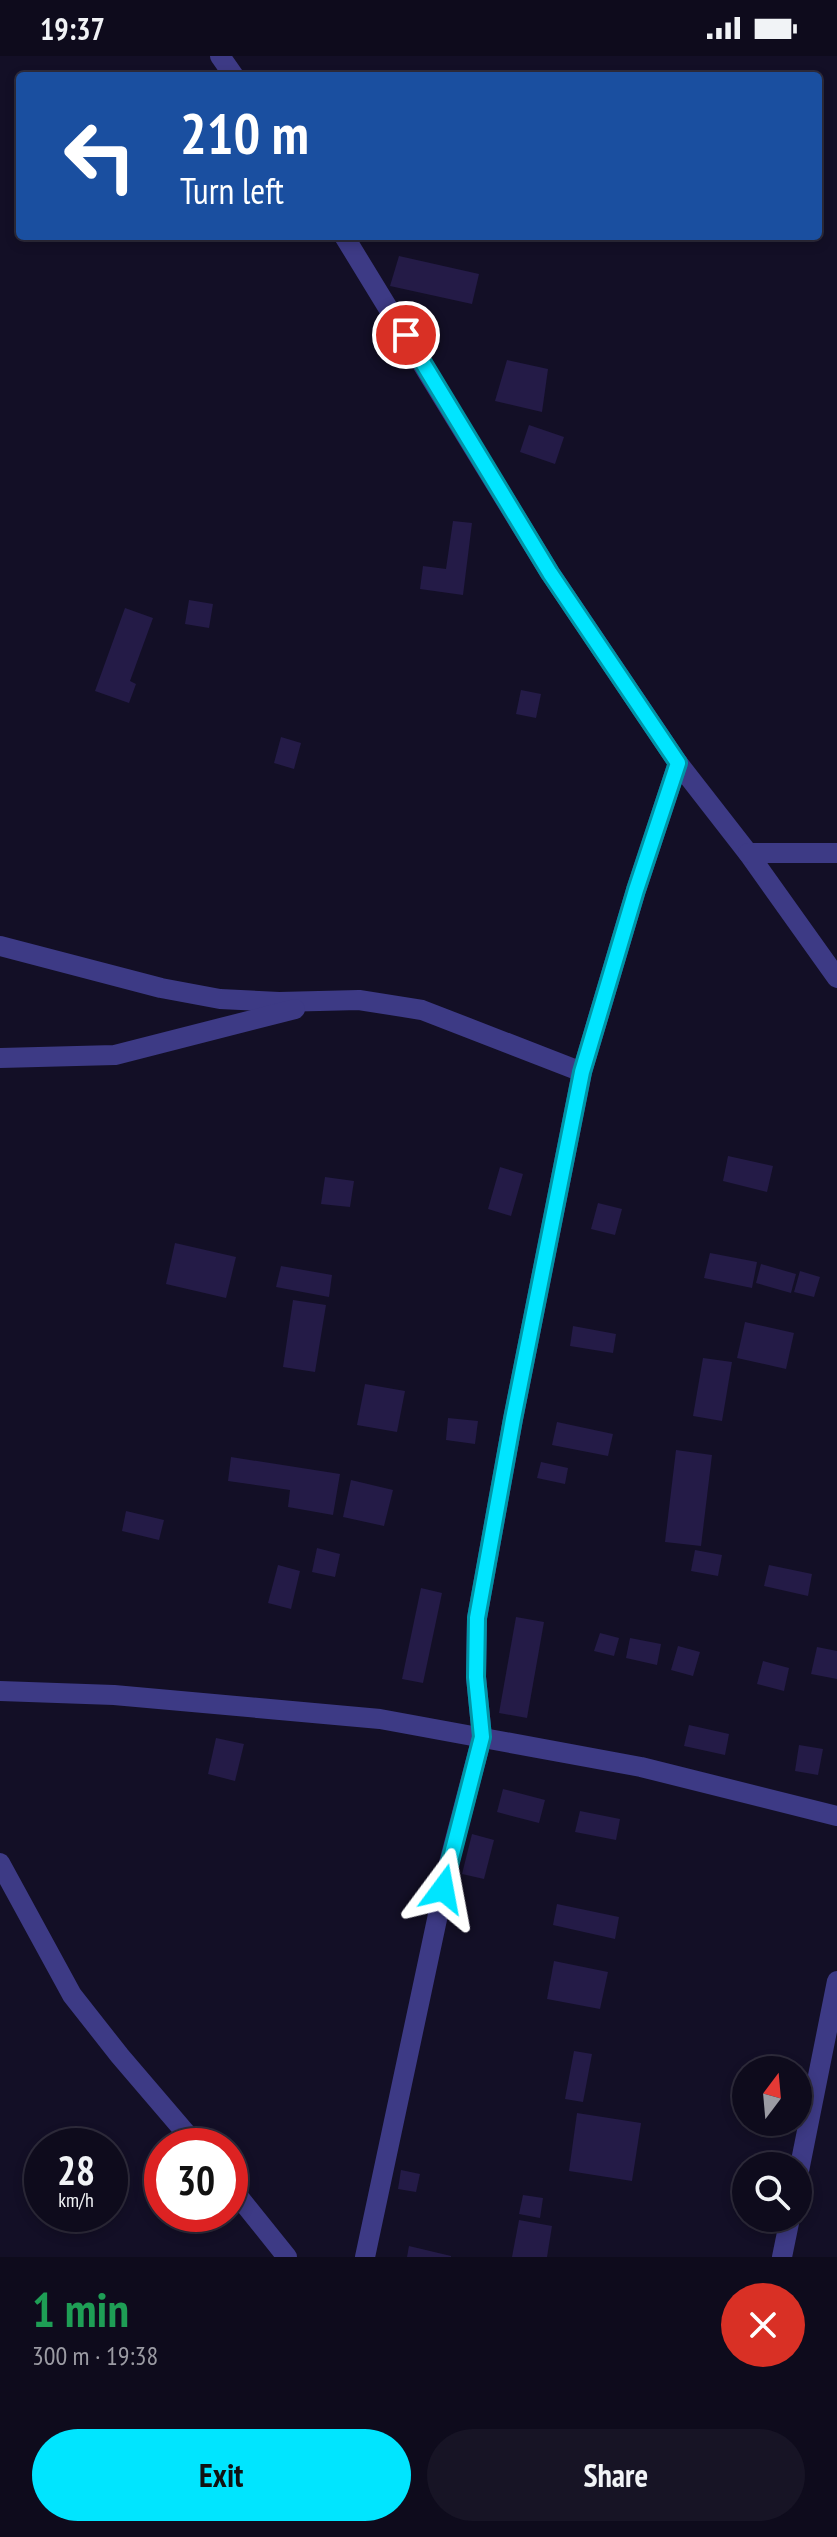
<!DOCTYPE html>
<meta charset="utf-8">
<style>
:root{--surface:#0e0b1c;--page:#171425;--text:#f1f3f6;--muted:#9b9ba3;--line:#2e2b3b;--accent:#00e5ff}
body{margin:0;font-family:"PT Sans Narrow",sans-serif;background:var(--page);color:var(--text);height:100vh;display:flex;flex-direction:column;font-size:30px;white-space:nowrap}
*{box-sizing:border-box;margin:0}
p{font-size:26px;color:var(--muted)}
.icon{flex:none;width:44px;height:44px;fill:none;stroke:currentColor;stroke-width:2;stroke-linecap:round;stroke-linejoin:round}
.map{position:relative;height:2201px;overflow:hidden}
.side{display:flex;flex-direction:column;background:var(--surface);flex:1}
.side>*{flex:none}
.hud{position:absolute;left:16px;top:16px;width:806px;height:168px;border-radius:8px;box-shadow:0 4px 12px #0003,0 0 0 2px var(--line);background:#1a4fa0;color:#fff;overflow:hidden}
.needle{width:52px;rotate:16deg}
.fabs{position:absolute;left:732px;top:2000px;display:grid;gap:16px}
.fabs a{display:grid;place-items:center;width:80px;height:80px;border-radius:50%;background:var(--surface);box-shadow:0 4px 12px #0003,0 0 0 2px var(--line);font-size:40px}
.speed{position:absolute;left:24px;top:2072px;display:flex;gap:16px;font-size:40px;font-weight:700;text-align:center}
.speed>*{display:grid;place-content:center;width:104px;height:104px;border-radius:50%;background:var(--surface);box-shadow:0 4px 12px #0003,0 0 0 2px var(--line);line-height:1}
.speed small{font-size:20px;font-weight:400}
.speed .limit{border:12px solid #d22;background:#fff;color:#111}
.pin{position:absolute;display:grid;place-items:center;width:68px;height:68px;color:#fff;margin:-34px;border:4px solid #fff;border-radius:50%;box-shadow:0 2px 8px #0007}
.me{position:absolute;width:88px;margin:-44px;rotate:13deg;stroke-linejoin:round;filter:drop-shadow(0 0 6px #0008)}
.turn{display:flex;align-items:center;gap:28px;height:168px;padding:0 32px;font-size:36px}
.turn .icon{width:104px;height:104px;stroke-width:2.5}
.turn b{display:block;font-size:56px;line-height:68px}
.round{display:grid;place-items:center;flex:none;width:84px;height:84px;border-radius:42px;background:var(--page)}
.summary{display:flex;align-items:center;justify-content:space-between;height:136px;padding:0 32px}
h1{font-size:48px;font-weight:800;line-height:60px;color:#1e9e55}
.primary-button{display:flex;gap:16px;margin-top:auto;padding:16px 32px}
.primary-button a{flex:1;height:92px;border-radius:48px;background:var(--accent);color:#111;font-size:32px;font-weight:800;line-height:92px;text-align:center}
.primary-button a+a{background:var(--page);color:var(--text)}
.status{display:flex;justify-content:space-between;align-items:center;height:56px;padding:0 40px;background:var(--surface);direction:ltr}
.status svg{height:22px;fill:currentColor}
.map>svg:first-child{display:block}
.building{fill:#241b47}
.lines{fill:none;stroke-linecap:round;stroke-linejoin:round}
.street{stroke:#3d3a85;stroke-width:20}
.route-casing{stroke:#0095a6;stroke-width:20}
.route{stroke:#00e5ff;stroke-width:14}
</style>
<div class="status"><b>19:37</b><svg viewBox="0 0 49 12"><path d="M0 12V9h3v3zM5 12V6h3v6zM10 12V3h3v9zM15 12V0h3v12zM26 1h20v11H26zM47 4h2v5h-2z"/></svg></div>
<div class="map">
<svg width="837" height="2201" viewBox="0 0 837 2201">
<rect width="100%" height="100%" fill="#130f26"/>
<g class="building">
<path d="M399,200l80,18 -7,30 -82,-18z"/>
<path d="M507,304l41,9 -6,43 -47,-11z"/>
<path d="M529,369l35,12 -9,27 -35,-12z"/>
<path d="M453,465l19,2 -9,72 -43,-6 3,-23 23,3z"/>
<path d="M189,544l24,4 -4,24 -24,-4z"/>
<path d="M125,552l28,10 -23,63 6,3 -7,19 -34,-12z"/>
<path d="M521,634l20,4 -5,24 -20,-4z"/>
<path d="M281,681l20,6 -7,26 -20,-6z"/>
<path d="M728,1100l45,10 -6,26 -44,-11z"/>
<path d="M500,1111l23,7 -12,42 -23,-7z"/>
<path d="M325,1121l29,4 -4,26 -29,-3z"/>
<path d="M598,1147l24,6 -7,26 -24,-6z"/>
<path d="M175,1187l61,14 -10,41 -60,-14z"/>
<path d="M710,1197l47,9 -5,26 -48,-10z"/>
<path d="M761,1208l35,10 -5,19 -35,-10z"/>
<path d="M281,1210l51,9 -3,22 -53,-10z"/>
<path d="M800,1215l20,6 -6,20 -20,-5z"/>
<path d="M293,1244l33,5 -11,67 -32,-5z"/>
<path d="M745,1266l49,11 -8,36 -49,-11z"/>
<path d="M573,1270l43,8 -3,19 -43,-7z"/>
<path d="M703,1302l29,4 -10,59 -29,-5z"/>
<path d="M365,1328l40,7 -8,41 -40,-7z"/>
<path d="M448,1362l30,3 -3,23 -29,-4z"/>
<path d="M557,1366l56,12 -5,22 -56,-11z"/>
<path d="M676,1394l36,5 -11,91 -36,-4z"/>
<path d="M231,1401l109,17 -7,41 -45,-8 2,-17 -62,-9z"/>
<path d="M541,1406l27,6 -3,16 -28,-6z"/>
<path d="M351,1424l42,10 -9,36 -41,-9z"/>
<path d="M126,1455l38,9 -5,20 -37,-9z"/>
<path d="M317,1492l23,6 -5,23 -23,-5z"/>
<path d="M695,1494l27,5 -4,21 -27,-5z"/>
<path d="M278,1509l22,6 -9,38 -23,-6z"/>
<path d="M769,1509l43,9 -4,22 -44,-10z"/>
<path d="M421,1532l21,5 -19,90 -21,-4z"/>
<path d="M516,1561l28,5 -17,96 -28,-5z"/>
<path d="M600,1577l19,5 -5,18 -20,-5z"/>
<path d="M630,1582l31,6 -4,21 -31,-7z"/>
<path d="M678,1590l22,6 -7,24 -22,-6z"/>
<path d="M817,1591l20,4v28l-26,-5z"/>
<path d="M763,1605l26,7 -5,23 -27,-7z"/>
<path d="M689,1669l40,9 -4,21 -41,-9z"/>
<path d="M216,1682l28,6 -9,37 -27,-7z"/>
<path d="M799,1689l24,4 -5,26 -23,-4z"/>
<path d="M503,1733l42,11 -6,23 -42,-11z"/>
<path d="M580,1755l40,8 -4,21 -41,-8z"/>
<path d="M472,1778l22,6 -10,39 -22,-5z"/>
<path d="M557,1848l62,13 -4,22 -62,-14z"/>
<path d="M554,1905l54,11 -8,37 -53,-10z"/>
<path d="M574,1995l18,3 -9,48 -18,-3z"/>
<path d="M577,2057l64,10 -9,58 -63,-10z"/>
<path d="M401,2114l19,4 -4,18 -18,-3z"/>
<path d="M523,2139l20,3 -3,20 -21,-4z"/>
<path d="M519,2164l33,6 -5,31h-35z"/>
<path d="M409,2190l42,10v1h-44z"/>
</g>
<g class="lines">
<g class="street">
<path d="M220,0l14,20"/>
<path d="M344,180l206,337 128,190 70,90 89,125"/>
<path d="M748,797h89"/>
<path d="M0,890l161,42 59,11 59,3 80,-2 63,10 160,62"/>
<path d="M0,1002l115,-3 180,-46"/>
<path d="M0,1635l114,4 266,24 261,48 196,49"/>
<path d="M0,1807l72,132 48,61 77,90"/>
<path d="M798,2120l39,-195"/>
<path d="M230,2130l57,71"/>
<path d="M365,2201l84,-394 33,-126 -6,-60 1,-59 36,-199 69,-347 54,-182 42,-127"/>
<path d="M782,2201l8,-39"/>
</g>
</g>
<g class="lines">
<g class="route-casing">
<path id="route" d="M406,279l144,238 128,190 -42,127 -54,182 -69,347 -36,199 -1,59 6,60 -39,152"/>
</g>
<use href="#route" class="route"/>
</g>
</svg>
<div class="fabs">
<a><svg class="needle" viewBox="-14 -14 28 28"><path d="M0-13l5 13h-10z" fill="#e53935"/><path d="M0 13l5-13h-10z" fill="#9b9ba3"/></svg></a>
<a><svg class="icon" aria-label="search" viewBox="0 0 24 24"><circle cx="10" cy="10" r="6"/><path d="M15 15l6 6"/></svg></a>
</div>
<div class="speed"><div>28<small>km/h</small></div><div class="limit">30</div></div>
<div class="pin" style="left:406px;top:279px;background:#d93025"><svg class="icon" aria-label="arrive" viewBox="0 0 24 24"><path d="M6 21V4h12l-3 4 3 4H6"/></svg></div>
<svg class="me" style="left:443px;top:1833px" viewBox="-20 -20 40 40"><path d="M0-17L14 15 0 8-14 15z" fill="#00e5ff" stroke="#fff" stroke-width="4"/></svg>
<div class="hud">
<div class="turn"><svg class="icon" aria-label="left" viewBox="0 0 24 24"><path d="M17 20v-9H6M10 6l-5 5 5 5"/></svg><div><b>210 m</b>Turn left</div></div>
</div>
</div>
<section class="side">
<div class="summary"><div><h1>1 min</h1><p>300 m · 19:38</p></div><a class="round" style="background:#d93025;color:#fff"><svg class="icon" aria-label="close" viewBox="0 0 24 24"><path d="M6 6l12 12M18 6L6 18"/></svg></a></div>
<div class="primary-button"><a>Exit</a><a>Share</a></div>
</section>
